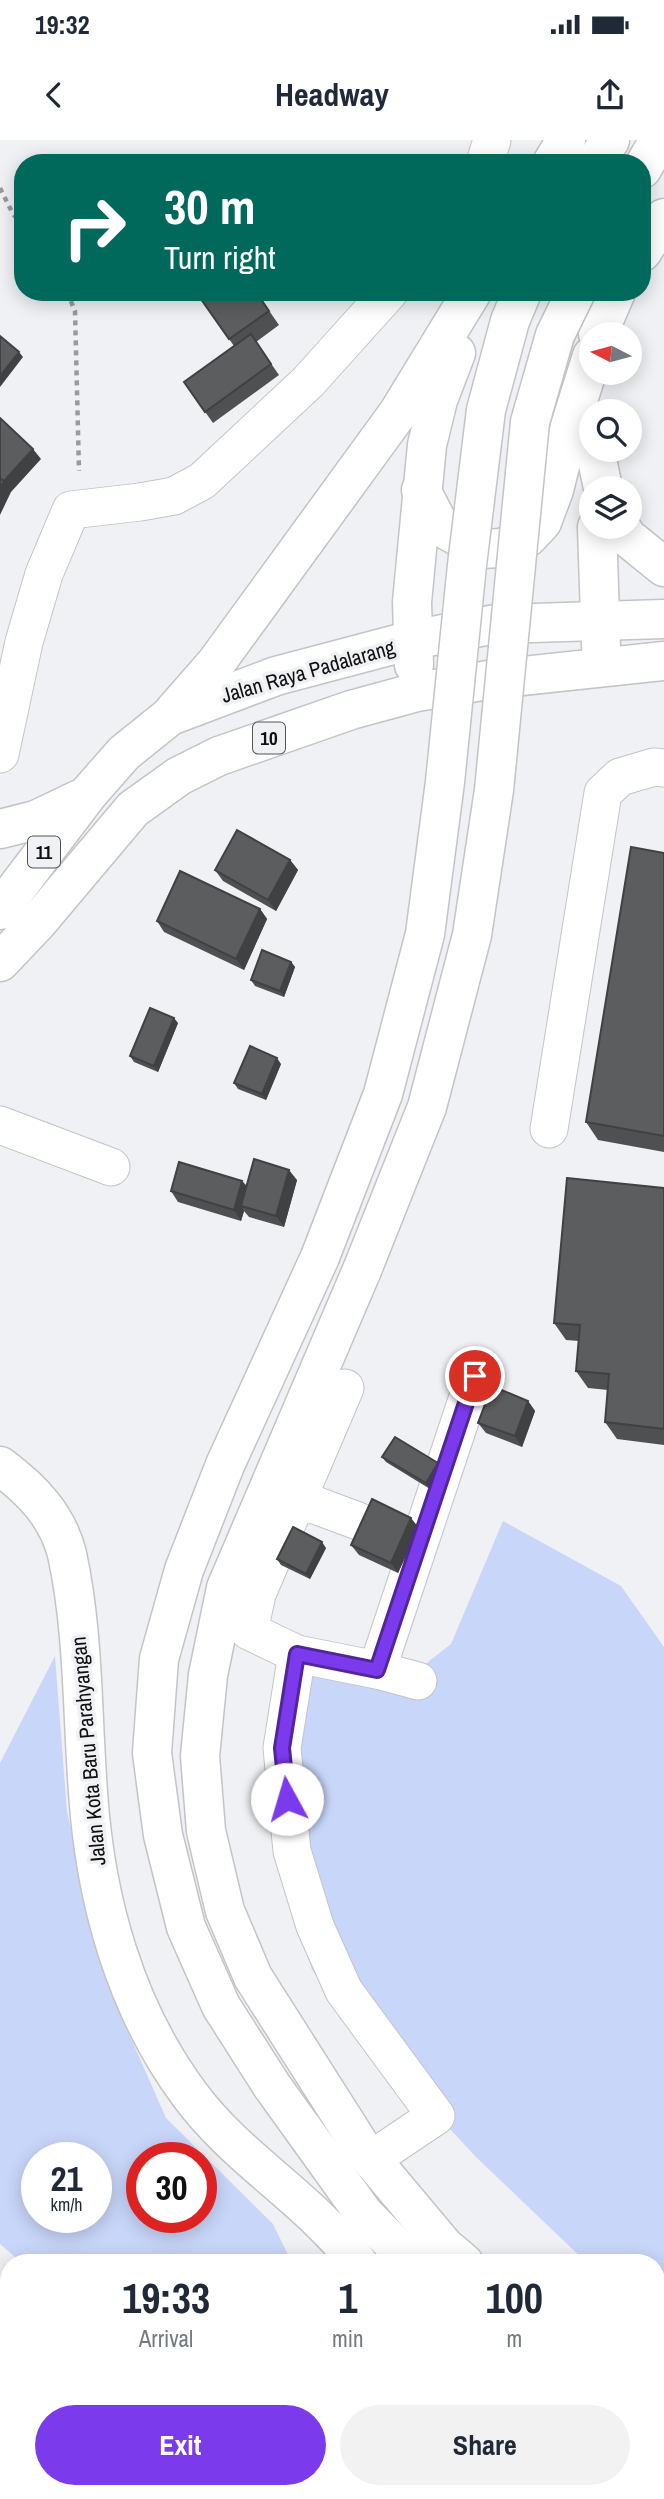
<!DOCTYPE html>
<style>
:root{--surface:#fff;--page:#f2f2f3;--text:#1f2937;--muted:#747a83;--accent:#7c3aed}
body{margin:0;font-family:"Archivo Narrow",sans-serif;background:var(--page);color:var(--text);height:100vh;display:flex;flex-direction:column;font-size:26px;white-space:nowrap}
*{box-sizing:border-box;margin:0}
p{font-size:23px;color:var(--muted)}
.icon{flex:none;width:38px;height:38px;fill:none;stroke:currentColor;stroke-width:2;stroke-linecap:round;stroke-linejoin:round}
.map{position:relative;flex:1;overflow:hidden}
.side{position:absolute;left:0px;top:2114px;width:665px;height:245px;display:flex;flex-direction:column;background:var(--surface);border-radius:28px 28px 0 0;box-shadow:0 4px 18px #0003}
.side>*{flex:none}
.guide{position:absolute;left:14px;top:14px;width:637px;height:147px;border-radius:28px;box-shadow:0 4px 18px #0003;background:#00695c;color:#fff;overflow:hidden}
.needle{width:46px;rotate:276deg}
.controls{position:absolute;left:579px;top:182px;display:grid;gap:14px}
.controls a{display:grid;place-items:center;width:63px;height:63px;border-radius:50%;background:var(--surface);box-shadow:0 4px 18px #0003;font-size:35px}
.speed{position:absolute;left:21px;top:2002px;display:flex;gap:14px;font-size:35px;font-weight:700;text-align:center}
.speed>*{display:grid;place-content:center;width:91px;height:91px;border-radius:50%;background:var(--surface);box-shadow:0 4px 18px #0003;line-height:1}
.speed small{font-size:18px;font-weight:400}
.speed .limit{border:10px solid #d22;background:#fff;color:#111}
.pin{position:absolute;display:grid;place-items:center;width:60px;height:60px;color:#fff;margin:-30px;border:4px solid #fff;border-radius:50%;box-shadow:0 2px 7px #0007}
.me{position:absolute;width:77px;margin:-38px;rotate:354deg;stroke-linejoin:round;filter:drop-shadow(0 0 5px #0008)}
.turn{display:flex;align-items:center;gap:24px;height:147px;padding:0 35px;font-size:32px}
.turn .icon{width:91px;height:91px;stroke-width:2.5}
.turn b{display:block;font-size:49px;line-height:60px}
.eta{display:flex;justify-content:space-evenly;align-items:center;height:119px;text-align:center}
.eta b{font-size:42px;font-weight:700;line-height:49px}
.cta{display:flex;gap:14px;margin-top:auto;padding:14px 35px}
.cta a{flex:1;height:80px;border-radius:42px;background:var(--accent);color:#fff;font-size:28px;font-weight:700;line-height:80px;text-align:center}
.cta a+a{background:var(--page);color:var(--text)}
.status{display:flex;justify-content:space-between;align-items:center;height:49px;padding:0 35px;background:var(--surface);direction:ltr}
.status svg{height:19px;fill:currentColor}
header{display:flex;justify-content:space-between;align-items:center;height:91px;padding:0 35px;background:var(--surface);font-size:32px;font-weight:700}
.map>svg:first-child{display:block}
.green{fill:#c8d6f9;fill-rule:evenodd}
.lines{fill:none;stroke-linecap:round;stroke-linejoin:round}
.minor-casing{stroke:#c3c4c7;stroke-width:39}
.major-casing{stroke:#c3c4c7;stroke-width:41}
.highway-casing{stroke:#c3c4c7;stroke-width:41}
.path{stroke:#999a9c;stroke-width:4.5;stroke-dasharray:5 5;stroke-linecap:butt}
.minor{stroke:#fff;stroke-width:37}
.major{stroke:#fff;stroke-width:38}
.highway{stroke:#fff;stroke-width:38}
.highway-bridge-casing{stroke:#c3c4c7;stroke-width:41;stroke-linecap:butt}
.highway-bridge{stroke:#fff;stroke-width:38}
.wall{fill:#4f5052}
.shaded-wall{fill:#404142}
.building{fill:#5c5d5f;stroke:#404142;stroke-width:2}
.route-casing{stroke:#51269a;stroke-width:18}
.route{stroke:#7c3aed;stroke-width:12}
.labels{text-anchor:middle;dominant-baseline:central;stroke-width:7;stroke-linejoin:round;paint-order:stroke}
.shield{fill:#f0f1f4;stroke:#525455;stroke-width:2}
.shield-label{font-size:19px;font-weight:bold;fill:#0f1011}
.street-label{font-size:21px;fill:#0f1011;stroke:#f0f1f4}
</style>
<div class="status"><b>19:32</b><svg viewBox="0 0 49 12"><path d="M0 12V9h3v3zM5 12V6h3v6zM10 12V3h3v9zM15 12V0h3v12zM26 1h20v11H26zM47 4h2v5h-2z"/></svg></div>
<header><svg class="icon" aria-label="back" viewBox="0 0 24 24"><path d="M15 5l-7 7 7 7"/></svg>Headway<svg class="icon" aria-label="share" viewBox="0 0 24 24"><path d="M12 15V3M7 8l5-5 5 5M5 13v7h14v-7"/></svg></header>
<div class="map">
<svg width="664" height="2359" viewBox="0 0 664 2359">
<rect width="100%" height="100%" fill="#f0f1f4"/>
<g class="green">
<path d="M503,1381l118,65 43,61v691l-8,-7v-68h-69l-111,-106 -122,-131 -42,-56 -37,-117v-174l148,-13 28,-22z"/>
<path d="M55,1516l12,156 44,181 55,125 107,106 19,39h-270l-22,-19v-481zM37,2018h59v59h-59zM142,2018h59v59h-59z"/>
</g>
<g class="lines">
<g class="minor-casing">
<g id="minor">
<path d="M485,23l7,-23"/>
<path d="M0,614l24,-112 20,-68 27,-64 69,-8 34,-6 28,-15 106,-99 81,-90"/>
<path d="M0,985l111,42"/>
<path d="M549,989l54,-336 17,-16 34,-10 10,1"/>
<path d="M345,1248l-88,206 -8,37 48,23 80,16 41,11"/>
<path d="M296,1364l19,1 43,16"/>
<path d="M297,1514l-15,94 10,103 23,75 29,65 92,125 -64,43"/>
<path d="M377,1530l98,-294"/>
</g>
</g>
<g class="major-casing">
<g id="major">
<path d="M0,1326c32,24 57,49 67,88 17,78 15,159 21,238 7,107 37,216 102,303 47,64 120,104 168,168"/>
<path d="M0,2259l9,8"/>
<path d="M109,2350l22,9"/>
<path d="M487,2350l11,9"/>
<path d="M230,2359l29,-9"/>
</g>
</g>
<g class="highway-casing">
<g id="highway">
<path d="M552,23l14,-23"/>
<path d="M595,23l15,-23"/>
<path d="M642,29l17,-29"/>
<path d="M642,112l22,-34"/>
<path d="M598,194l18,-42"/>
<path d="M595,310l8,38"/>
<path d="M421,350l16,31 11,10 33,18 21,-1 26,-11 14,-15 12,-32 16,-64 22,-70"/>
<path d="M597,387l4,120"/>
<path d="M621,387l6,10 37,30"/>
<path d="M414,525l-2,-63 15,-157 11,-45 18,-47"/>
<path d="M174,571l42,-48 182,-250 74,-121"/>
<path d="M0,689l36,-9 44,-21"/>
<path d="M0,770l88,-116 36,-41 46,-37 106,-40 136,-36 84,-16 168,-5"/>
<path d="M0,822l37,-39 96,-114 46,-33 40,-20 132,-46 66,-18 77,-13 170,-18"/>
<path d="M320,1117l-95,208 -41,105 -25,89 -7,94 11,82 23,92 35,79 51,80 92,128 48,49"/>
<path d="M362,1130l-136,318 -18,87 -8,81 6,75 19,80 28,66 108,170 83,99 20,17"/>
<path d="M656,2296l8,8"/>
<path d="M656,2347l8,8"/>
</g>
</g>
<g class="path">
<path d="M0,48l13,26 10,11"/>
<path d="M67,152l8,19 4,160"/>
</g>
<use href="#minor" class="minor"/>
<use href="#major" class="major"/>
<use href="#highway" class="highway"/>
<g class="highway-bridge-casing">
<g id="highway-bridge">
<path d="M320,1117l63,-163 42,-160 20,-152 22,-217 19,-155 24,-89 12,-29"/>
<path d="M362,1130l65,-163 45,-172 22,-145 36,-368 25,-87 21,-43"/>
</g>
</g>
<use href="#highway-bridge" class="highway-bridge"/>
</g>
<g class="wall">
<path d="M196,152h60l23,33 -23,17 23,33 -66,48 -29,-41 50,-36z"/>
<path d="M664,713v299l-66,-12 -12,-18z"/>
<path d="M290,720l8,10 -22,41 -53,-30 -8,-11z"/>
<path d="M260,769l7,10 -23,51 -80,-38 -7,-11z"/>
<path d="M291,822l4,5 -11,30 -29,-11 -4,-6z"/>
<path d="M178,883l-20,49 -24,-10 -4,-6z"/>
<path d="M281,924l-15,36 -28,-11 -4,-6z"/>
<path d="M297,1040l-13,47 -35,-10 -5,-6 -3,10 -63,-19 -7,-11 71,-10 5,5z"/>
<path d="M664,1048v257l-47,-6 -12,-17 3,-32 -20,-2 -12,-17 3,-30 -13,-1 -12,-17z"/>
<path d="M528,1261l7,10 -13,36 -36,-14 -8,-10z"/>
<path d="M382,1317l56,6 4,6 -12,20 -44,-27z"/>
<path d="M419,1388l-21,45 -39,-18 -8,-10z"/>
<path d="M326,1408l-16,31 -29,-14 -4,-6z"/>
</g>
<g class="shaded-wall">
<path d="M19,212l4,5 -23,30v-11z"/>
<path d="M33,309l8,10 -30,33 -11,23v-26l4,-8z"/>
<path d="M290,720l8,10 -22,41 -8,-11z"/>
<path d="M260,769l7,10 -23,51 -8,-11z"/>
<path d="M291,822l4,5 -11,30 -4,-6z"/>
<path d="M174,878l4,5 -20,49 -4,-6z"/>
<path d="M277,918l4,6 -15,36 -4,-6z"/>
<path d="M289,1030l8,10 -13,47 -8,-11z"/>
<path d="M242,1041l8,10 -9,15 3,5 -3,10 -7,-11z"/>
<path d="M528,1261l7,10 -13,36 -7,-11z"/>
<path d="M438,1323l4,6 -12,20 -4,-6z"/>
<path d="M411,1378l8,10 -21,45 -7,-10z"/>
<path d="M322,1402l4,6 -16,31 -4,-5z"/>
</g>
<g class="building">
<path d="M196,152h60l13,19 -40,28z"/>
<path d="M251,194l20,30 -66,48 -21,-30z"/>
<path d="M0,196l19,16 -19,24z"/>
<path d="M0,278l33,31 -29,32 -4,8v-10l4,2 -4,-3z"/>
<path d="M237,690l53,30 -22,40 -53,-30z"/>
<path d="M631,707l33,6v283l-78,-14z"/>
<path d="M180,731l80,38 -24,50 -79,-38z"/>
<path d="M262,810l29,12 -11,29 -29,-11z"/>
<path d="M150,868l24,10 -20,48 -24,-10z"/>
<path d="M250,906l27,12 -15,36 -28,-11z"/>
<path d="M254,1019l35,11 -13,46 -35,-10z"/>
<path d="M179,1022l63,19 -8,29 -63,-19z"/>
<path d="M567,1038l97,10v241l-59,-7 4,-48 -33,-3 4,-46 -26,-2z"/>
<path d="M492,1246l36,15 -13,35 -37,-13z"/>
<path d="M395,1297l43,26 -12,20 -44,-26z"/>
<path d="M372,1359l39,19 -20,45 -40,-18z"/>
<path d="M293,1387l29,15 -16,32 -29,-15z"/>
</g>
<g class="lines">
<g class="route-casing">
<path id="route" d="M287,1659l-5,-51 15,-94 80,16 98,-294"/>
</g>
<use href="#route" class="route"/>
</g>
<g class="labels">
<g class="shield">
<rect x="253" y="582.5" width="32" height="31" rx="5"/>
<rect x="28" y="696.5" width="32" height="31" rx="5"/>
</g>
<g class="shield-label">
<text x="269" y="598">10</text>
<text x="44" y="712">11</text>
</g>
<g class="street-label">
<text transform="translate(308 531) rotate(-16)">Jalan Raya Padalarang</text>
<text transform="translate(88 1611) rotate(-95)">Jalan Kota Baru Parahyangan</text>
</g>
</g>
</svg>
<div class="controls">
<a><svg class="needle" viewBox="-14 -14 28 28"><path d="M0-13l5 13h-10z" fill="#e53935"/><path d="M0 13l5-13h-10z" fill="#747a83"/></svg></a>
<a><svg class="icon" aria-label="search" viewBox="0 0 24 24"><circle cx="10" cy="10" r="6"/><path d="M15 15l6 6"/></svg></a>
<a><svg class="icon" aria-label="layers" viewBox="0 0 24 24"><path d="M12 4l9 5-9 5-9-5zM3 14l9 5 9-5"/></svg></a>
</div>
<div class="speed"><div>21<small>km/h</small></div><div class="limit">30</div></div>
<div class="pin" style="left:475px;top:1236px;background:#d93025"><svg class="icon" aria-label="arrive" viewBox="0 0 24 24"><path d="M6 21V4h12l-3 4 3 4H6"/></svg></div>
<svg class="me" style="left:287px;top:1659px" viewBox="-20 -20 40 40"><circle r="19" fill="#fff"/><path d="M0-13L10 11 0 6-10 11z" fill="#7c3aed"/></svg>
<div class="guide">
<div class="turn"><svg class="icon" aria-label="right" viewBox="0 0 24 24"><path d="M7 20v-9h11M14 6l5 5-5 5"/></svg><div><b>30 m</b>Turn right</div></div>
</div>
<section class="side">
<div class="eta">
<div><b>19:33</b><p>Arrival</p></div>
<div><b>1</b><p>min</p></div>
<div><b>100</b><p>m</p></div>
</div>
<div class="cta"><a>Exit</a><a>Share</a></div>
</section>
</div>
